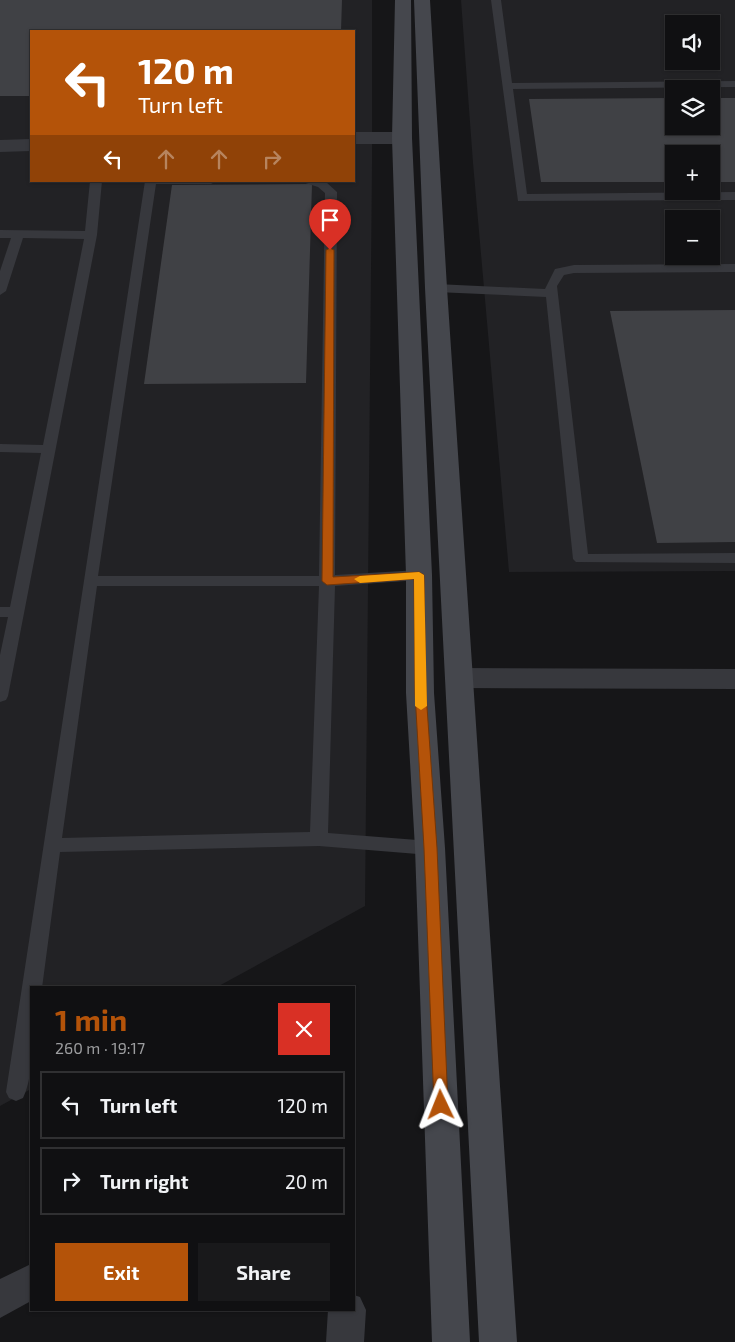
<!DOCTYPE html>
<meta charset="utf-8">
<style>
:root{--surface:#101012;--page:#19191b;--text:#f1f3f6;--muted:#9c9d9f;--line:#303032;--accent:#b45309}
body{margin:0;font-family:"Exo 2",sans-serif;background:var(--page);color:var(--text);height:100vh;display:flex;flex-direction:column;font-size:19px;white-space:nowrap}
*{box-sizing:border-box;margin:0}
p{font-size:16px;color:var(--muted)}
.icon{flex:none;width:28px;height:28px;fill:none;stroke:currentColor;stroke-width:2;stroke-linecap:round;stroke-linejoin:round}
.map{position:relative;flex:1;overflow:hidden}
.drawer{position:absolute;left:30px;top:986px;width:325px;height:325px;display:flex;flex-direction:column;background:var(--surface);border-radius:0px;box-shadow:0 1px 4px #0004,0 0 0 1px var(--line)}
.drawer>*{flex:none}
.hud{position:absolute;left:30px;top:30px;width:325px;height:152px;border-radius:0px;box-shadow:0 1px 4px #0004,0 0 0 1px var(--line);background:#b45309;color:#fff;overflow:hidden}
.tools{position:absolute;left:665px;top:15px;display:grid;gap:10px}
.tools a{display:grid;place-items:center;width:55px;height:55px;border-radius:0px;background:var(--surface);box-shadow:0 1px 4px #0004,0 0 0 1px var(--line);font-size:25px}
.pin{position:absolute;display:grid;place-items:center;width:42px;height:42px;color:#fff;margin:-51px -21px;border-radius:50% 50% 50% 0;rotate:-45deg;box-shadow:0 0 5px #0007}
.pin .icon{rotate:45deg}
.me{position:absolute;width:55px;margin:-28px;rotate:358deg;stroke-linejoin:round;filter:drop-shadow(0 0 4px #0008)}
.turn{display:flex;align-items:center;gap:18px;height:105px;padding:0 25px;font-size:22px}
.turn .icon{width:65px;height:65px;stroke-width:2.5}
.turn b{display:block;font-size:35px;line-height:42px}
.lanes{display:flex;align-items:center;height:48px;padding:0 25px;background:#0003;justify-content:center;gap:25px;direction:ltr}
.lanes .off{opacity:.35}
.round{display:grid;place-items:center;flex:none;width:52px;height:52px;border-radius:0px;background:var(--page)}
.headline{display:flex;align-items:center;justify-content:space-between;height:85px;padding:0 25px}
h1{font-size:30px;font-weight:700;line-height:38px;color:var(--accent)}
.cta{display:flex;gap:10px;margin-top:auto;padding:10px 25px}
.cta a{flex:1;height:58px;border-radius:0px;background:var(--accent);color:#fff;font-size:20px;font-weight:700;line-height:58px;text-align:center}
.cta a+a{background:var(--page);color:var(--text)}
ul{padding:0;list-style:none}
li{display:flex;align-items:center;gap:15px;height:68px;margin:0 10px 8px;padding:0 15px;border:2px solid var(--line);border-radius:0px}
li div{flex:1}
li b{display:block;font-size:19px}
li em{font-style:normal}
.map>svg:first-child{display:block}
.built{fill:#222225;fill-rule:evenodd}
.building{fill:#404145}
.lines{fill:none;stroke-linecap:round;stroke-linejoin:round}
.service{fill:#37383d;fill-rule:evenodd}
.minor{fill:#37383d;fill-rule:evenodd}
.tertiary{fill:#37383d;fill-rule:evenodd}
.secondary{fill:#45474d;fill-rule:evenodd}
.route{fill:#b45309;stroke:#753606}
.slow{fill:#f59e0b}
</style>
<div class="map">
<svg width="735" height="1342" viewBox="0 0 735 1342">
<rect width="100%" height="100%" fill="#161618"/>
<g class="built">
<path d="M0,0h372v164l-7,742 -148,81 -186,1v101l-31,17zM31,31h323v150h-323z"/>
<path d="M461,0h274v571l-226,1 -36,-409zM674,24h37v37h-37zM674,89h37v37h-37zM674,154h37v37h-37zM674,219h37v37h-37z"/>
</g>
<g class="building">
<path d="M0,0h342l-1,31h-310v65h-31z"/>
<path d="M674,98v28h37v-28h24v84h-24v-28h-37v28h-133l-12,-83z"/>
<path d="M312,184l-6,199 -162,1 28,-199z"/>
<path d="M735,310v232l-78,1 -47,-232z"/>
</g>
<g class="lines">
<g class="service">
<path d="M491,0h10l11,83 223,-2v6l-222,2 14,105 208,-2v8l-217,1z"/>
<path d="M90,181h12l-5,54 -89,461 -2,4 -6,2v-47l8,-38h-8v-10h10l31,-154 -41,-1v-8l43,1 41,-206 -61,-1 -17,53 -6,4v-24l11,-33h-11v-8l85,1z"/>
<path d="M145,181h72l-6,3h-55l-58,392h221l6,-383 -7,-6 -19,-6 27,1 11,10 -2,383 84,-5 8,5 -8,5 -84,6 -7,247 102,8 6,2 3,5 -3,5 -6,2 -111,-9 -259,6 -18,136h-11c0,31 6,81 -8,110l-7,3 -7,-3 -3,-6zM97,586h222l-9,246 -248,6z"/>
<path d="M735,264v8l-161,1 -10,2 -7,11 31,268 147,-1v10l-159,-1 -3,-3 -27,-262 -110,-5 -6,-4 6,-4 109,5 10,-20 19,-4z"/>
</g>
<g class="minor">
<path d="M459,668l276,1v20l-276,-1 -10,-3 -4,-7 4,-7z"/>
<path d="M31,1264v37l-31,17v-39z"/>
<path d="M354,1295l6,2 6,13 -2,32h-38l2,-32h26z"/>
</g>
<g class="tertiary">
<path d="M354,132h48l7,2 3,4 -3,4 -7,2h-48z"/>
<path d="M31,139v12l-31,1v-12z"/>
</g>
<g class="secondary">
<path d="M395,0h16l1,138 20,437 2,118 11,155 25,494h-38l-17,-494 -9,-155v-118l-14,-437z"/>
<path d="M414,0h16l17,288 70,1054h-38l-54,-1054z"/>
</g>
</g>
<path class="route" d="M330,248l4,2 -1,327 86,-5 5,3 2,118 11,155 11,257 -2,4 -5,2 -5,-2 -2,-4 -10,-257 -9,-155 -1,-114 -87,6 -5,-4 4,-331z"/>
<path class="slow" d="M419,572l5,3 3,131 -6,4 -6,-4 -1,-127 -54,4 -6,-4 6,-3z"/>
</svg>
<div class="tools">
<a><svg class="icon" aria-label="sound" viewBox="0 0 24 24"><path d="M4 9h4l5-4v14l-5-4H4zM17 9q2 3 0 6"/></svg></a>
<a><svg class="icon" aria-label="layers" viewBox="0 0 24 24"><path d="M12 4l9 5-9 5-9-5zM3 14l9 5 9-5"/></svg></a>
<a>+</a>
<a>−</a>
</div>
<div class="pin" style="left:330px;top:250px;background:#d93025"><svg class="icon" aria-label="arrive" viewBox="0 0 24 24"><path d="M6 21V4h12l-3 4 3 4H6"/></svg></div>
<svg class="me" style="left:441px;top:1105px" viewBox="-20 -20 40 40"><path d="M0-17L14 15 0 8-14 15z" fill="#b45309" stroke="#fff" stroke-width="4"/></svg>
<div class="hud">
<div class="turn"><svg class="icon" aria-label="left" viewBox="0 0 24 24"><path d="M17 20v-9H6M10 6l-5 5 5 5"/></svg><div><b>120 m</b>Turn left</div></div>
<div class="lanes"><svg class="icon" aria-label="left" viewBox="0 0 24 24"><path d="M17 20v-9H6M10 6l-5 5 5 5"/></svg><svg class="icon off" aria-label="ahead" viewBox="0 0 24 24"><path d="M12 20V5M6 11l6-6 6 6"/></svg><svg class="icon off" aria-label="ahead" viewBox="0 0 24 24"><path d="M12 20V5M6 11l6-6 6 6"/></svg><svg class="icon off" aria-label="right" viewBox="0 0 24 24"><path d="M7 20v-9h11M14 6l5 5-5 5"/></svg></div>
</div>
<section class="drawer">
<div class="headline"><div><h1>1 min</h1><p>260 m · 19:17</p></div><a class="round" style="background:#d93025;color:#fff"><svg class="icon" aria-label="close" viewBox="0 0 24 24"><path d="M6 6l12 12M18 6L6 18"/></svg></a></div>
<ul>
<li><svg class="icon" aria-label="left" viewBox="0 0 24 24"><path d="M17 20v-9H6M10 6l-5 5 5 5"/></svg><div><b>Turn left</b></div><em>120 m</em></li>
<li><svg class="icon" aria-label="right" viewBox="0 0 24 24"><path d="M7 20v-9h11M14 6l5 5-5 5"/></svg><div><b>Turn right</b></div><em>20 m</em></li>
</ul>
<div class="cta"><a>Exit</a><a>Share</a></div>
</section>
</div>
